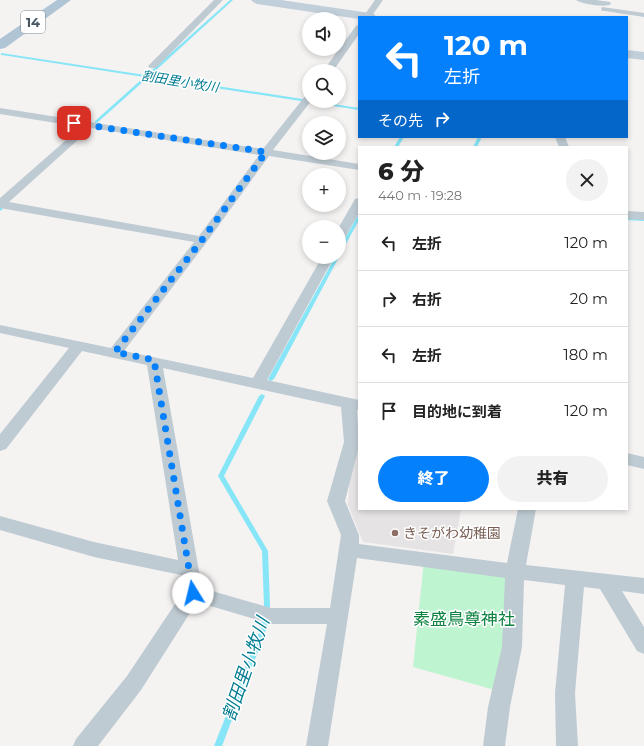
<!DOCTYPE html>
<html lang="ja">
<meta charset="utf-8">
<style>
:root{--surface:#fff;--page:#f2f2f2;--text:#222;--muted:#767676;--line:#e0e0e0;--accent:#0580fc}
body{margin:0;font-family:Montserrat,"Noto Sans JP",sans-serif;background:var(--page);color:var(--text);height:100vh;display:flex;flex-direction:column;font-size:15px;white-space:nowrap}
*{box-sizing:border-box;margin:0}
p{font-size:13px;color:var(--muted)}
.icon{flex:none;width:22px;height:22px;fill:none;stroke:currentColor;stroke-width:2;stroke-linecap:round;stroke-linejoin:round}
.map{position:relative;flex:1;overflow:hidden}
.sheet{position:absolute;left:358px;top:146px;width:270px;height:364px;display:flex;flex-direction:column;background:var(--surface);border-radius:0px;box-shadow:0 2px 6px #0003}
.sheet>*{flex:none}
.hud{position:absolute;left:358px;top:16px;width:270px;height:122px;border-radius:0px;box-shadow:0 2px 6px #0003;background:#0580fc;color:#fff;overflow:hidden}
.fabs{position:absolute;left:302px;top:12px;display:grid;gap:8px}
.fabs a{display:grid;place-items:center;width:44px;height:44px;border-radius:50%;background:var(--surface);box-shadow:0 2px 6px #0003;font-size:20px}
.pin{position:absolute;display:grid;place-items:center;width:34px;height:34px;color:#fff;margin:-17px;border-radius:8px;box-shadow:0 2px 6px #0006}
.me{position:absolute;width:44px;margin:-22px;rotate:351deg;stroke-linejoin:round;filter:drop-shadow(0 0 3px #0008)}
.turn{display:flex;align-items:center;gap:14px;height:84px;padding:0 20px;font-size:18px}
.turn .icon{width:52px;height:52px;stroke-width:2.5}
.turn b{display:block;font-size:28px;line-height:34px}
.then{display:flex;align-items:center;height:38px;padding:0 20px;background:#0003;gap:8px;font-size:15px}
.round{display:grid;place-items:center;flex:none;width:42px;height:42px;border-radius:21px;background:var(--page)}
.overview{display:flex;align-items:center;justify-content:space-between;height:68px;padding:0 20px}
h1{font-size:24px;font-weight:800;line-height:30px}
.action{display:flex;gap:8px;margin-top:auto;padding:8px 20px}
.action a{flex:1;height:46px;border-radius:24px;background:var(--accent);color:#fff;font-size:16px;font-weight:800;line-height:46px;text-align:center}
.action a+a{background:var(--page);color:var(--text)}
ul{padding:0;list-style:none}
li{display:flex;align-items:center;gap:12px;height:56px;padding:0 20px;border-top:1px solid var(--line)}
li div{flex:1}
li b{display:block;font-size:15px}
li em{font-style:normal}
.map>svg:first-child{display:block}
.education{fill:#e6e3e4}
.green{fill:#bef5d0}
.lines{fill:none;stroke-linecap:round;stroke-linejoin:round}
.stream{fill:#86e6f7;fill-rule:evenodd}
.minor{fill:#bfcbd3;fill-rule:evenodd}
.secondary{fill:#c1cfdb;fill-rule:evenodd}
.primary{fill:#afc4d4;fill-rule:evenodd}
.route{stroke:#0580fc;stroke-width:7;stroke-dasharray:0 12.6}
.education-dot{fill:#8d6e63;stroke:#fff;stroke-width:1.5}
.labels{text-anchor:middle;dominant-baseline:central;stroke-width:3;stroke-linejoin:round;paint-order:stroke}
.shield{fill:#fff;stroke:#7e8992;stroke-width:1}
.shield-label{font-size:13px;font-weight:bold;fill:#475763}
.far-water-label{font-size:13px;font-style:italic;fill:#047d92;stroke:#fff}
.education-label{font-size:14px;fill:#785e54;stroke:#fff;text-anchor:start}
.near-park-label{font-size:17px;fill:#0c8341;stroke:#fff}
.near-water-label{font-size:18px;font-style:italic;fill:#047d92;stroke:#fff}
</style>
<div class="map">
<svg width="644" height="746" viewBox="0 0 644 746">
<rect width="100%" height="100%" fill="#f5f2f2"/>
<path class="education" d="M352,442l7,1v66h102l-8,45 -90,-12 -15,-37z"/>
<path class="green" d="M424,560l91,12 -13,120 -89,-25z"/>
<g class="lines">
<g class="stream">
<path d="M230,0h3l-79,72h-2v-2z"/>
<path d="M1,53l308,47v1h5l45,7v2l-357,-55h-1z"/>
<path d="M142,79l3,1 -48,43h-2v-2z"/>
<path d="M400,137h4l-6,10h-4z"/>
<path d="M478,137h4l-5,10h-4z"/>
<path d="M0,208h2l1,1 -3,2z"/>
<path d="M358,215h1v5l-18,33 -2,1v-5z"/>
<path d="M627,218l17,1v2l-17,-1z"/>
<path d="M335,257h4l-65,122 -3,2 -2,-1 -1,-1z"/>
<path d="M262,394l3,2 -41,80 44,75 2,54 -4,25 -44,116h-8l46,-116 4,-25 -2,-54 -44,-75 41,-80z"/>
</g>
<g class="minor">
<path d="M214,0h9l-67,68h-6l-2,-2z"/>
<path d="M375,0h8l-12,17h-8z"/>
<path d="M576,0h20l14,2 1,2c-5,4 -30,0 -35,-4z"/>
<path d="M602,7l42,6v4l-39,-6h-3l-1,-2z"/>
<path d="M359,25v9l-26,37h-10l33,-45z"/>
<path d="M309,94v7h2l-38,49 86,14v6l-90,-14 -63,87 -82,108 129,27 69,-121h12l-67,123 92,20v10h-2l2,36 -14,55 14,34v9l148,19 11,-54h18l-10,56 118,13v16l-22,-3 22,36v27l-7,-3 -37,-62 -16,-2 -9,106 3,53h-22l-1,-53 10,-108 -41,-5 -2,67 -12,60 -5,39h-22l5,-39 14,-60 3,-69 -148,-20 -29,188h-22l21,-122h-56l-74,-22 -56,88 -43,56h-25l3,-7 51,-63 56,-84 -2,-17 -87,-18 -94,-27v-14l94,26 84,18 -31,-195 -65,-14 -76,98 -6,2v-17l69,-86 -69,-15v-8l111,23 83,-106 -194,-34v-10l81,-71 -81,-13v-6l263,41 43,-54zM91,128l168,27 -60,81 -190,-34zM163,368l178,39 3,35 -17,59 14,34 -11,73h-59l-69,-20z"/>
<path d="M555,137h10l4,10h-10z"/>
<path d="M359,198v15l-16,28 -4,1v-15l16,-28z"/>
<path d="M627,211l17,1v8l-17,-1z"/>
<path d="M627,453l17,4v12l-17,-4z"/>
</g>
<g class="secondary">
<path d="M251,0h30l89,13 4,1 2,3h-17v2l-102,-15 -4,-2z"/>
<path d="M627,50l17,2v8l-17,-2z"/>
</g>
<path class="primary" d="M57,0h14l-66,48 -5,1v-10z"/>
</g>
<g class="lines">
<path class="route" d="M74,123l192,29 -64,88 -87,112 39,8 39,233"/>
</g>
<circle class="education-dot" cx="395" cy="533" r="4"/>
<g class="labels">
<rect class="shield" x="21" y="11" width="24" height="22" rx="3"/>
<g class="shield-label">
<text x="33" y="22">14</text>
</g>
<g class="far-water-label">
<text transform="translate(180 81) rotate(9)">割田里小牧川</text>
</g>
<g class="education-label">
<text x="403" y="533">きそがわ幼稚園</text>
</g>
<g class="near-park-label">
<text x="464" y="619">素盛鳥尊神社</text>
</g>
<g class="near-water-label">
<text transform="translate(246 669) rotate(-71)">割田里小牧川</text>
</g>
</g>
</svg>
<div class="fabs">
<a><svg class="icon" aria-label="sound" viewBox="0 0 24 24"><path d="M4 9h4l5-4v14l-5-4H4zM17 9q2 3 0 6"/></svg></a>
<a><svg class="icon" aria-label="search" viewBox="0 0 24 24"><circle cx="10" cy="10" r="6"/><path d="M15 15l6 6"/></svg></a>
<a><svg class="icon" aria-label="layers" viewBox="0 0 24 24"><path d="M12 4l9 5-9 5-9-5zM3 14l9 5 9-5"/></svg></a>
<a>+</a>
<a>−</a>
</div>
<div class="pin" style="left:74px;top:123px;background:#d93025"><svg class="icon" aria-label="arrive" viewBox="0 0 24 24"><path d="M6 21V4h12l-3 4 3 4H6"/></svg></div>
<svg class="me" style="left:193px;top:593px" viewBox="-20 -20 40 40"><circle r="19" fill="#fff"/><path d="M0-13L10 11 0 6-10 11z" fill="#0580fc"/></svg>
<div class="hud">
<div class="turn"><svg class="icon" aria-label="left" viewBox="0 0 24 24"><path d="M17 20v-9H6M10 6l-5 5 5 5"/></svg><div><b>120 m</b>左折</div></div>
<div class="then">その先<svg class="icon" aria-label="right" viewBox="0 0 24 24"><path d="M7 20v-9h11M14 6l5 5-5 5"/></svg></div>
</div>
<section class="sheet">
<div class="overview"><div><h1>6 分</h1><p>440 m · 19:28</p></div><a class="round"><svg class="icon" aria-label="close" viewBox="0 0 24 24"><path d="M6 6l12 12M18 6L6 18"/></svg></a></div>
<ul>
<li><svg class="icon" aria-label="left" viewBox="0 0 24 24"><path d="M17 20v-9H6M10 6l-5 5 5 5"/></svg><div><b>左折</b></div><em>120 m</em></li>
<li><svg class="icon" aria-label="right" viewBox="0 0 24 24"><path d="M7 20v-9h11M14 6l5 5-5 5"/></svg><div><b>右折</b></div><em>20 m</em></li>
<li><svg class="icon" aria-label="left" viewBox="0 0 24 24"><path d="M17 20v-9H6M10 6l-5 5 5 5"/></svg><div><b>左折</b></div><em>180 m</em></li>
<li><svg class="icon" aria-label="arrive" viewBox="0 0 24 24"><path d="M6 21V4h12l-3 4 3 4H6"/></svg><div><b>目的地に到着</b></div><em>120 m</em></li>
</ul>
<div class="action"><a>終了</a><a>共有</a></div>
</section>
</div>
